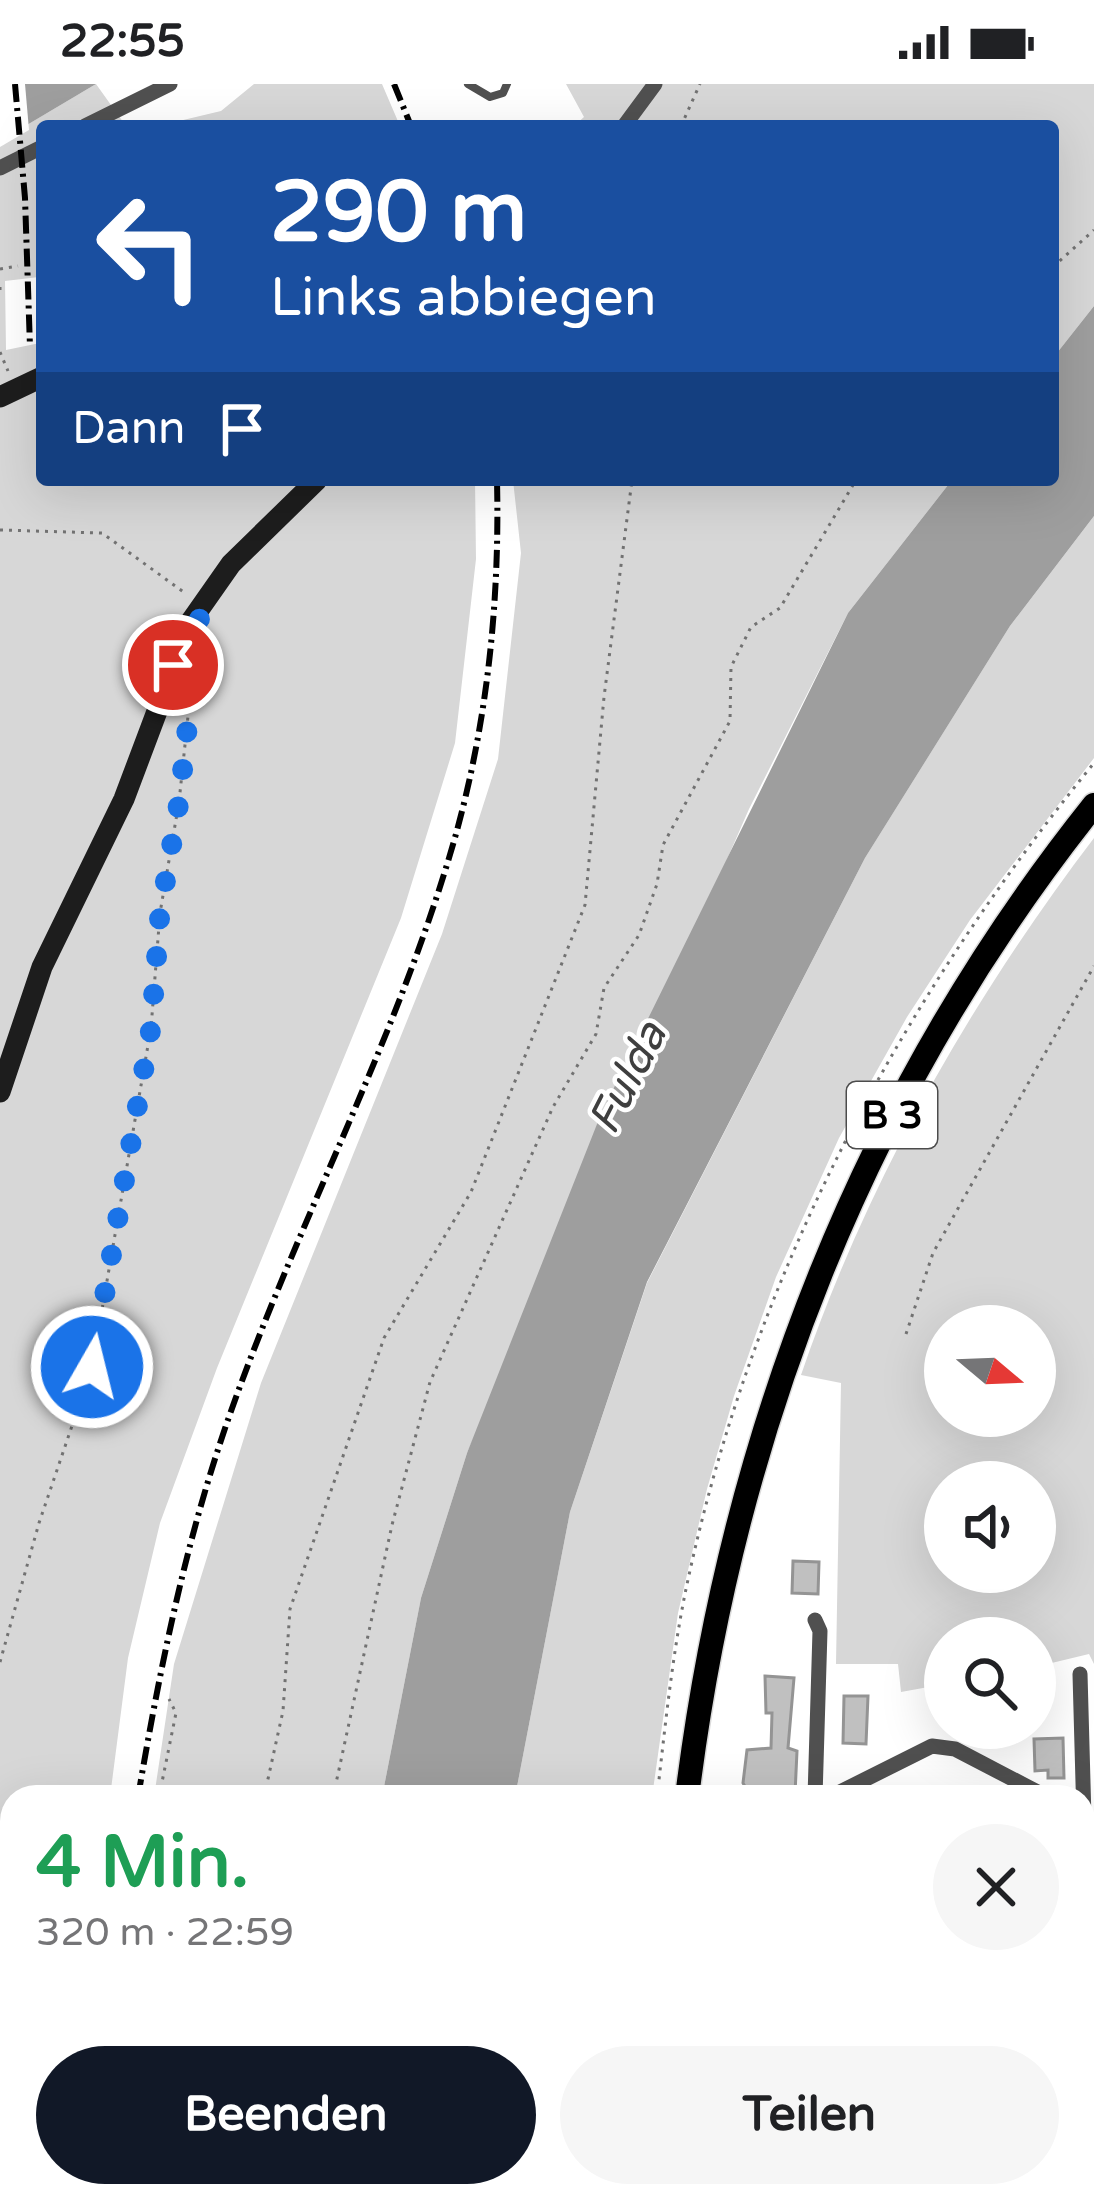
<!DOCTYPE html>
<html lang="de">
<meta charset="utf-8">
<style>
:root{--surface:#fff;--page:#f6f6f6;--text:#202124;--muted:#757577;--accent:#111827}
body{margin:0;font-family:"Varela Round",sans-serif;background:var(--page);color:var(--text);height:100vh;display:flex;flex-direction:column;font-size:45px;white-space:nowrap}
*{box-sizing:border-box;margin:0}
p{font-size:39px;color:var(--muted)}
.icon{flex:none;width:66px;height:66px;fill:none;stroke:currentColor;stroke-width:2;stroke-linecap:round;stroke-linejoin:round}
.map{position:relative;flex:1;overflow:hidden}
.drawer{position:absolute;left:0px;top:1701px;width:1095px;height:423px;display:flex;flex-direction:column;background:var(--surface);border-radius:36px 36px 0 0;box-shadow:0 12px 48px #0002}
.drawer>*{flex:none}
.hud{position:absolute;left:36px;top:36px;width:1023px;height:366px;border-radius:12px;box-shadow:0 12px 48px #0002;background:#1a4fa0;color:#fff;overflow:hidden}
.needle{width:78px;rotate:109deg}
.buttons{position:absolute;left:924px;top:1221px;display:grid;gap:24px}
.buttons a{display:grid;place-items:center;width:132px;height:132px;border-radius:50%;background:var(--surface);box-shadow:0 12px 48px #0002;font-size:60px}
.pin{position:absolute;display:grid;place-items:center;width:102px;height:102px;color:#fff;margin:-51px;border:6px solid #fff;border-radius:50%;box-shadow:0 3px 12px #0007}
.me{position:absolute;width:132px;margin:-66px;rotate:8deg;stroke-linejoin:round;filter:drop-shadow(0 0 9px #0008)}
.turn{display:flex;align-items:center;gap:42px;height:252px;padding:0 36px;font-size:54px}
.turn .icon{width:156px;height:156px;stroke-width:2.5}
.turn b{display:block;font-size:84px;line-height:102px}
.then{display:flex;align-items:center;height:114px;padding:0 36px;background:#0003;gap:24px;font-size:45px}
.round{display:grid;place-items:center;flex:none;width:126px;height:126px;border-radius:63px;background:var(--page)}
.head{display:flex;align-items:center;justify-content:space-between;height:204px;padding:0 36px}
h1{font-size:72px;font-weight:700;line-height:90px;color:#1e9e55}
.primary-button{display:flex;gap:24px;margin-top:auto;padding:24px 36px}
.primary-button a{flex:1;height:138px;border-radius:72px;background:var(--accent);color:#fff;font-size:48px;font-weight:700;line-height:138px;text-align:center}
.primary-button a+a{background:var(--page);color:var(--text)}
.status{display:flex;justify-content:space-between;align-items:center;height:84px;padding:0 60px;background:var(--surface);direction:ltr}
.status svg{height:33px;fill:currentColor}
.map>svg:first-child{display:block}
.green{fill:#d7d7d7;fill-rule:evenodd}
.water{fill:#9e9e9e}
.pier{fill:#fff}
.building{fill:#c0c0c0;stroke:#949494;stroke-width:3}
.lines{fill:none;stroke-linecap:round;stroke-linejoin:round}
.primary-casing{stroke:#dbdbdb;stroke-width:27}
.path{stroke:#727272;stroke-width:3;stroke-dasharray:3 6;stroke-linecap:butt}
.lane{stroke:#505050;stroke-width:8}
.street{stroke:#505050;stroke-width:15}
.secondary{stroke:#1d1d1d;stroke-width:21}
.primary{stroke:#000;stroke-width:24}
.rail{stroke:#000;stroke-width:6;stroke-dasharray:18 6 3 6;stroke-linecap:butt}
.route{stroke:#1a73e8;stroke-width:21;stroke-dasharray:0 37.8}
.labels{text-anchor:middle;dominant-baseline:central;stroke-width:9;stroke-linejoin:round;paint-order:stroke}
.shield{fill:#fff;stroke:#4c4c4c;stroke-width:3}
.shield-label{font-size:39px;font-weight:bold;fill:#000}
.water-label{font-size:45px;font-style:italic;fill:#3f3f3f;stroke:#fff}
</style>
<div class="status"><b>22:55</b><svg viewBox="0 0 49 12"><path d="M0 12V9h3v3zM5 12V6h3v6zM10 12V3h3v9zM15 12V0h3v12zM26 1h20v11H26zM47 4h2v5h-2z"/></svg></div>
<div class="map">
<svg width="1094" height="2122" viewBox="0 0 1094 2122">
<rect width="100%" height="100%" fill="#fff"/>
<g class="green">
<path d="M96,0l30,42h-84v354h433l1,79 -21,184 -54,175 -184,450 -57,155 -32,135 -18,139h-98v399h44l-1,10h-55v-2065zM39,193l1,66 -34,7 -1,-69z"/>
<path d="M254,0h128l18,42h-242l63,-15z"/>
<path d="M566,0h528v222l-41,52v-232h-479l10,-9z"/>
<path d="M513,396h439l-104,133 -99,196 -282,644 -46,145 -39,199h-228l20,-133 87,-281 181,-449 56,-175 23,-206z"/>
<path d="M1094,432v242l-124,162 -63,97 -68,121 -63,139 -42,119 -27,93 -29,124 -26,184h-137l55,-285 77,-229 218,-425 145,-232z"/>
<path d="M1094,754v826l-5,-10 -54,13v-29h-90v46l-44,8 -3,-28h-62l5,-281 -40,-8c66,-193 169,-374 293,-537zM945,1242h90v90h-90zM945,1398h90v90h-90z"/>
<path d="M92,2112h206l-2,10h-205z"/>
<path d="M451,2112h156l-2,10h-155z"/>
</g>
<g class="water">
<path d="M0,0h96l-96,57z"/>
<path d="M1094,222v210l-84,110 -145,232 -218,424 -77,230 -55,285h-133l39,-199 46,-145 134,-339 247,-501 104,-133h101v-122z"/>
<path d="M298,2112h153l-1,10h-154z"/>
</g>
<path class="pier" d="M0,0h25l4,46 -29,17z"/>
<g class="building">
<path d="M793,1477l26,1 -1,32 -26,-1z"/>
<path d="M765,1592l29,2 -6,70 9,3 -2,43 -48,-4 -4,-7 4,-33 24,-2 1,-35h-6z"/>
<path d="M844,1612h24l-2,48 -23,-1z"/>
<path d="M1063,1654l1,40h-16v-8l-13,1 -1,-32z"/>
</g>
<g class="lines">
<g class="primary-casing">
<g id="primary">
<path d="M687,1713c45,-364 177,-704 407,-992"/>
<path d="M637,2122l2,-10"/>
</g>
</g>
<g class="path">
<path d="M681,42l19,-42"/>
<path d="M1053,183l41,-37"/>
<path d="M0,185l18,-3"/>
<path d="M0,203v9"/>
<path d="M0,268l8,19"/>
<path d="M0,446l102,3 83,60"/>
<path d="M906,1250l27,-81 161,-287"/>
<path d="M0,1578l39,-139 53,-156 59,-339 9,-115 19,-111 13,-124"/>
<path d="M159,1713l17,-84 -7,-14"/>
<path d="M264,1713l19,-86 7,-102 94,-271 87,-146 114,-287 19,-208 28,-217"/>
<path d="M333,1713l59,-272 38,-143 123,-275 43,-73 8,-46 35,-53 18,-51 6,-39 67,-124 1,-54 20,-40 29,-19 76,-128"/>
<path d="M657,1713c8,-69 15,-140 29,-208 65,-308 210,-583 408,-826"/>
<path d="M97,2122l2,-10"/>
<path d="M145,2122l7,-10"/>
<path d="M174,2122l2,-10"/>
<path d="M611,2122l2,-10"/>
</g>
<g class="lane">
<path d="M468,0l22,13 13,-4 4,-9"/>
<path d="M870,2112l1,10"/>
<path d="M674,2122l2,-10"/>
</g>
<g class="street">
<path d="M85,42l85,-42"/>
<path d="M624,42l31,-42"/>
<path d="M0,84l42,-21"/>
<path d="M1080,1590l14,506"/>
<path d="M815,1713l5,-166 -5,-11"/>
<path d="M830,1713l102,-51 23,3 92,48"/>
<path d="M793,2122l1,-10"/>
</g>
<g class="secondary">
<path d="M0,313l42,-20"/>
<path d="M0,1008l42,-125 82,-168 67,-178 40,-57 86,-84"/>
</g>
<use href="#primary" class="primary"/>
<g class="rail">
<path d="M15,0l10,114 5,149"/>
<path d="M394,0l17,42"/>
<path d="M138,1713c23,-135 50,-268 97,-397 66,-183 158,-356 214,-542 37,-122 51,-251 48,-378"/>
<path d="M67,2122l2,-10"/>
</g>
</g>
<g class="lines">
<path class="route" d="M92,1283l59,-339 9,-115 19,-111 22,-197 -28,60"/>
</g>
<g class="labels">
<rect class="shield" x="847" y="998" width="90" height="66" rx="9"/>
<g class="shield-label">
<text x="892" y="1031">B 3</text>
</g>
<g class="water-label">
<text transform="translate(628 994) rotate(-63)">Fulda</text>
</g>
</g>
</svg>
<div class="buttons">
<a><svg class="needle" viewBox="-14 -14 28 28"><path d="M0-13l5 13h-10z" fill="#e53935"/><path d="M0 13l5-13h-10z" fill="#757577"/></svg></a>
<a><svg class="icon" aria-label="sound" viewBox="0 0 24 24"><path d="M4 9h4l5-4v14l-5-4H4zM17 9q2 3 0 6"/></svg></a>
<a><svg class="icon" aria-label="search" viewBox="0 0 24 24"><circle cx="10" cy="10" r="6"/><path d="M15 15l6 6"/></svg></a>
</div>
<div class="pin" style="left:173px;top:581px;background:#d93025"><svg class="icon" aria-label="arrive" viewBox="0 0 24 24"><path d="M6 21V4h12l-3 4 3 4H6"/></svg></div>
<svg class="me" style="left:92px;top:1283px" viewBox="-20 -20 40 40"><circle r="17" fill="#1a73e8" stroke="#fff" stroke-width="3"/><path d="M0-11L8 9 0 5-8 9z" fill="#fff"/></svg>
<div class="hud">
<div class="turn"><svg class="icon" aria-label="left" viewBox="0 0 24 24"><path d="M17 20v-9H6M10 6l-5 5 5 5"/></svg><div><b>290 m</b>Links abbiegen</div></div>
<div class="then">Dann<svg class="icon" aria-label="arrive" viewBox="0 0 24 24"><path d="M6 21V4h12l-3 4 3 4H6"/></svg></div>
</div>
<section class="drawer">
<div class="head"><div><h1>4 Min.</h1><p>320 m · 22:59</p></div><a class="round"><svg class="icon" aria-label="close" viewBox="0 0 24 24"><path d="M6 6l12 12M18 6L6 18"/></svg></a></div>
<div class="primary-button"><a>Beenden</a><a>Teilen</a></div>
</section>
</div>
